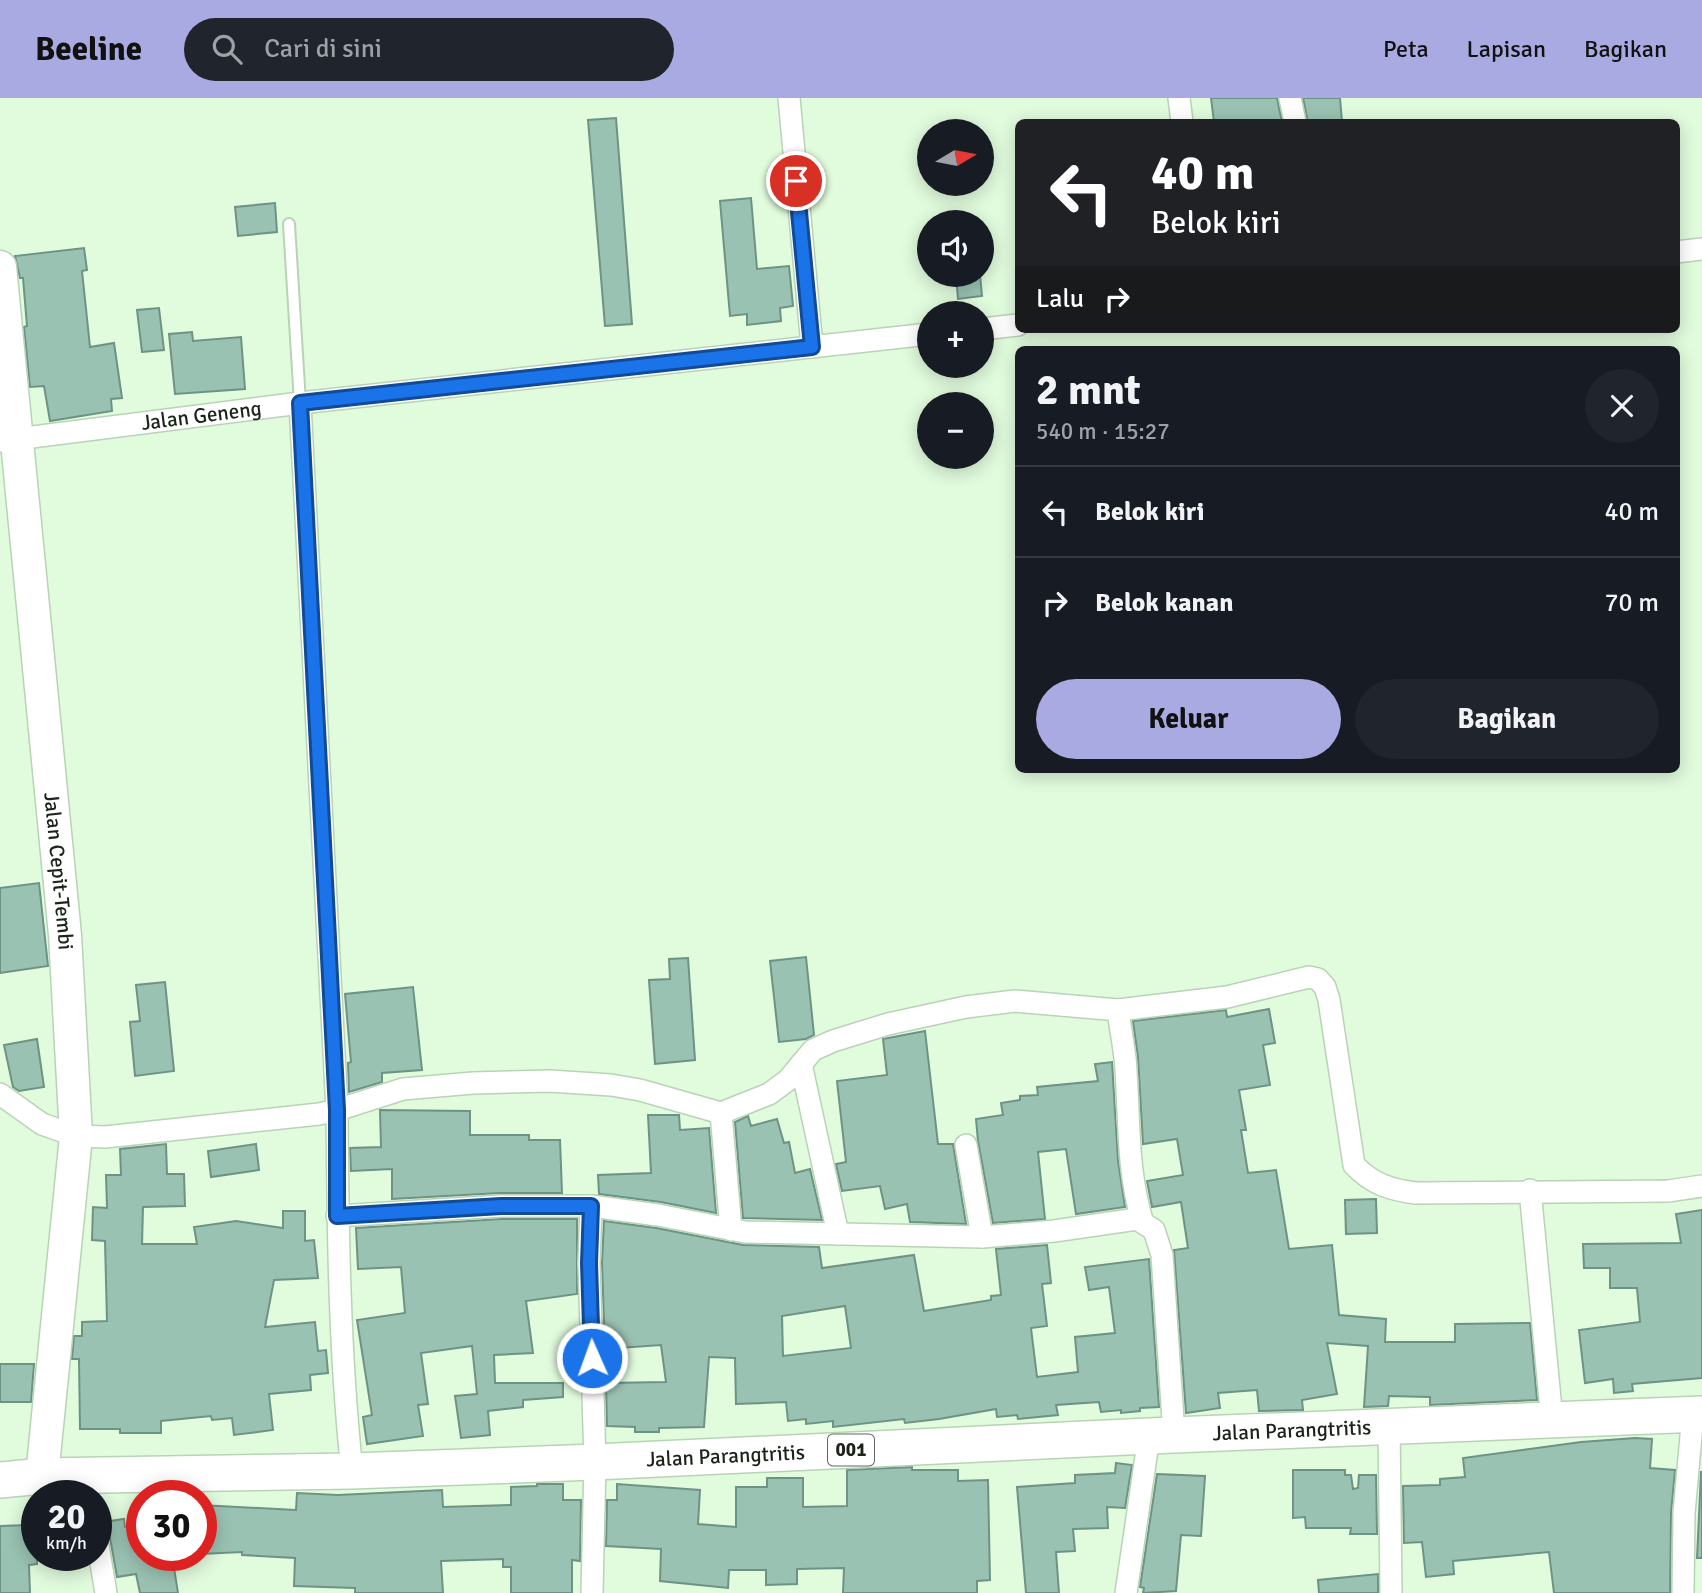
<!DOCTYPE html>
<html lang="id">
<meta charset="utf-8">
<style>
:root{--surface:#171b24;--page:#20242c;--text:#f1f3f6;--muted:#9ea1a6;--line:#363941;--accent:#a8aae1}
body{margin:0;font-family:Signika,sans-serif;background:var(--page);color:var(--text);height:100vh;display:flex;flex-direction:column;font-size:26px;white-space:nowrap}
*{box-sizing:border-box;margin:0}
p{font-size:23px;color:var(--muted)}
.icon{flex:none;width:38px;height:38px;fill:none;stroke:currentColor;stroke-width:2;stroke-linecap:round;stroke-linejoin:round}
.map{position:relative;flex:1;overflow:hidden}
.sheet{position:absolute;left:1015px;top:248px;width:665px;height:427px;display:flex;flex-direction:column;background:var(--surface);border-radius:10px;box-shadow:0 4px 18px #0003}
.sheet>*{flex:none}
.top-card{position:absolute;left:1015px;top:21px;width:665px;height:214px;border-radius:10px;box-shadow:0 4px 18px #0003;background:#202124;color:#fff;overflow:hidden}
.needle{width:46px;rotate:80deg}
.buttons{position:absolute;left:917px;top:21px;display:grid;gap:14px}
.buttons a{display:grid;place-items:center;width:77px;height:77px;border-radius:50%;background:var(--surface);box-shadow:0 4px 18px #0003;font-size:35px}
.speed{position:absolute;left:21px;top:1382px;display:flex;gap:14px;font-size:35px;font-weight:700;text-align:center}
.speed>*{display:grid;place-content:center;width:91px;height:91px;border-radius:50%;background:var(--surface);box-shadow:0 4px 18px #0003;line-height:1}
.speed small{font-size:18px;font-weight:400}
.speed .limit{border:10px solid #d22;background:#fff;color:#111}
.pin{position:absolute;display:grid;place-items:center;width:60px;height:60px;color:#fff;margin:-30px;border:4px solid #fff;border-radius:50%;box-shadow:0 2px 7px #0007}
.me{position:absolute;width:77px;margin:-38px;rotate:358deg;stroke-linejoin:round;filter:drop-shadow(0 0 5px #0008)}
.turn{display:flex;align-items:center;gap:24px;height:147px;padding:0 21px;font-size:32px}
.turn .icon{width:91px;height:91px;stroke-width:2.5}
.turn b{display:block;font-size:49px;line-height:60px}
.then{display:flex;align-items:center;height:66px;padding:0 21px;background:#0003;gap:14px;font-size:26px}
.round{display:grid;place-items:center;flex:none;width:74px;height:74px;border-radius:37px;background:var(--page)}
.summary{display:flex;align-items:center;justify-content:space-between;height:119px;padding:0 21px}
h1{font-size:42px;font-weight:800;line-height:52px}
.action{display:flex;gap:14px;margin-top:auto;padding:14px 21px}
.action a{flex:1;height:80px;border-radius:42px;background:var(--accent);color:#111;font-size:28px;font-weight:800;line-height:80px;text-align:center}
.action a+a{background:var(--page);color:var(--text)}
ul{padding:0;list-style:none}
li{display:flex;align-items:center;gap:21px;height:91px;padding:0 21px;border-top:2px solid var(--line)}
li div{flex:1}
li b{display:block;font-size:26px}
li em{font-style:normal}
header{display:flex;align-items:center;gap:42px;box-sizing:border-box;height:98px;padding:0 35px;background:var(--accent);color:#111}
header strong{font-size:33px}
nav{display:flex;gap:38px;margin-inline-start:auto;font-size:24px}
.search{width:490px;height:63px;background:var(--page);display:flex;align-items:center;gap:18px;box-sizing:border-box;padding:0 24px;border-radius:38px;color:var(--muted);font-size:26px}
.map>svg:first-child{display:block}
.building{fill:#9ac2b2;stroke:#6d9384;stroke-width:2;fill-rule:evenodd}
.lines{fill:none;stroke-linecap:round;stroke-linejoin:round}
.lane-casing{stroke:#b9d3b6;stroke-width:14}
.street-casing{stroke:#b9d3b6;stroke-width:24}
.secondary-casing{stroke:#b9d3b6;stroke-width:35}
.primary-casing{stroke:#b9d3b6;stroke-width:38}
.lane{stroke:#fff;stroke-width:10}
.street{stroke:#fff;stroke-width:21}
.secondary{stroke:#fff;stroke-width:32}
.primary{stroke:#fff;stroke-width:35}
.route-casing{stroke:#114b97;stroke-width:18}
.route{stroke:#1a73e8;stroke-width:12}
.labels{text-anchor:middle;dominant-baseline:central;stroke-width:5;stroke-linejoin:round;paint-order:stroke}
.shield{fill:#fff;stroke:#5f665e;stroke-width:2}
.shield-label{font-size:19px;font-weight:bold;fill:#1a2419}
.street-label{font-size:21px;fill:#1a2419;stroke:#fff}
</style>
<header>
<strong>Beeline</strong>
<div class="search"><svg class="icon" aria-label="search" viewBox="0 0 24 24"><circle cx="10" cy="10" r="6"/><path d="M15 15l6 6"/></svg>Cari di sini</div>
<nav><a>Peta</a><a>Lapisan</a><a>Bagikan</a></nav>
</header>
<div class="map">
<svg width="1702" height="1495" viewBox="0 0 1702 1495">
<rect width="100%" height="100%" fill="#e1fbdd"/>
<g class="building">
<path d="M1211,0h66l5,24h-68z"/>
<path d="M1303,0h37l2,24h-34z"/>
<path d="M616,20l16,206 -27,2 -17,-206z"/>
<path d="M751,100l6,71 32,-3 4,40 -13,2 1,13 -34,4v-11l-17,2 -10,-115z"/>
<path d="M275,105l2,29 -39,4 -3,-29z"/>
<path d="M84,150l3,22 -5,1 8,76 24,-4 8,55 -11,1 1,12 -62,10 -6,-35 -14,1 -6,-60 3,-1 -4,-48h-3l-5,-22z"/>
<path d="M956,177h24l2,21 -24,3z"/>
<path d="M159,210l5,42 -22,2 -5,-42z"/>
<path d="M192,234l1,9 48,-4 4,52 -70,5 -6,-60z"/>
<path d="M39,785l9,83 -48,7v-85z"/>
<path d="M806,859l8,78 -8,4 -27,3 -9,-81z"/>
<path d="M688,860l7,102 -40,4 -6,-84 21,-1 -1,-20z"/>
<path d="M165,884l9,89 -39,5 -5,-54 10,-1 -4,-36z"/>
<path d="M413,889l9,83 -40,3v9l-33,10 -1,-29 3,-1 -6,-68z"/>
<path d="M1269,911l6,34 -12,2 7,40 -31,5 7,40h-5l7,43 28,-3 13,79 43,-4 7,70 47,4 -1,23h70v-18l75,-1 7,77 -107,5v-8l-41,-1 -1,10 -24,1 4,-61 -41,-3 10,51 -35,6 1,10 -44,1 -2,-21 -39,3 2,15 -34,5 -12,-163 14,-2 -7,-46 -29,5 -5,-26 36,-6 -6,-36 -34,5 -5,-87 -5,-36 93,-11 1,7z"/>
<path d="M925,933l13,113h15l13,80 -56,-2 -3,-18 -22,5 -5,-23 -38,5 -6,-27 10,-2 -9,-81 50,-6 -4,-36z"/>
<path d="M37,941l7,48 -25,4 -6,-4 -9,-42z"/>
<path d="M1112,964l6,99 7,46 -49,7 -10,-65 -28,3 7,67 -52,4 -15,-82 -2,-22 27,-4 -2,-12 19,-3v-4l18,-1 -1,-8 61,-6 -3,-17z"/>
<path d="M380,1012l90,1v24h59v5h31l2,53h-62l-108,6v-30l-41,2 -1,-23 31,-1z"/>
<path d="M648,1017h31l1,15 29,-2 7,85 -55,-11 -62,-8 -1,-19 53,-2z"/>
<path d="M748,1018l3,10 26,-7 7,24 5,-1 6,31 15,-4 12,51 -79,-2 -8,-96z"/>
<path d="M166,1046l1,30h17l1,32 -42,1 -1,37h55l-3,-17 42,-6 47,7v-17h22v30l9,-1 4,38 -44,2 -9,47 50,-5 3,29 8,-1 2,23 -18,2 1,15 -42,4 4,36 -39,5 -2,-17 -20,2 -1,-4 -50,5v12h-41v-4h-40l-1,-70h-7l2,-23h8v-14l25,-1 -2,-80 -13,-1 1,-33 14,1 -1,-33h15l-1,-26z"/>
<path d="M256,1046l3,26 -48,7 -3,-26z"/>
<path d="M1376,1101l1,34 -31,1 -1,-34z"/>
<path d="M1702,1112v168l-70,6 1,7 -19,2 -1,-14 -28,4 -6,-53 61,-8 -3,-34h-27v-20h-26l-1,-24 98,-1 -5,-29z"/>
<path d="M501,1121h76v75l-51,7 7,52 -39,2 1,28h68v14l-40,3v7l-35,4 2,24 -29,3 -6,-42 22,-2 -5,-48 -51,7 7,51 -10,1 5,31 -56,8 -4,-27 9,-2 -15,-95 48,-7 -4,-46 -43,2 -2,-41z"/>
<path d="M604,1123l52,7 87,17 76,2 3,21 92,-13 10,56 67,-11v-4l10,-1 -5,-46 51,-4 4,38 -9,1 5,42 -16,2 6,49 41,-5 -3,-35 40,-4 -6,-46 -20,3 -4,-23 64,-8 10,148 -19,1v3l-19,2v-3l-20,2 -2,-10 -43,3 2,10 -40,4 -1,-4 -20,2 -1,-8 -57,10 -34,4 -1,-4 -71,8v-6l-27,3v-5l-18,2 -2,-19 -50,2 -1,-46 -26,-1 -5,70 -45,1v4h-24v-5l-28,-1 -1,-43 60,-1 -5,-37 -56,4 -3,-86zM845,1208l6,42 -68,8 -1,-40z"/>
<path d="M0,1266h34l-3,38h-31z"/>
<path d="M1635,1340l17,1 -2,29 25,2 -4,43 -1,80h-116l-5,-41 -96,9 1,13 -28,3 -4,-35 -18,1 -1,-57 37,-1v-6l25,-2 -2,-19 118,-16z"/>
<path d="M1116,1365l16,2 -7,43 -18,-1 1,21 -35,1 2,22 -19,1 3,41h-33l-9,-106 58,-4v-8l40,-2z"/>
<path d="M912,1369v3h46v11l30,-1 2,100 -13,1v12h-134l1,-25 -47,1v15l-31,1v-15h-37l-1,18 -68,-7 1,-32 -55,-3 1,-46h10v-16l83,6 -2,34 38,3v-40h31v-9h36v29l44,-1v-36z"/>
<path d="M1293,1372h52v5h6l2,14 5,-1 1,-13h17l1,59h-27l1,-6h-45l-1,-11 -12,1z"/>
<path d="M1701,1374h1v86h-5z"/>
<path d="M1157,1376l48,2 -4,60 -20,-1 -5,56 -33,2 1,-5 -4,-1z"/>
<path d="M537,1386h26v16h18l-1,61 -8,-1v33h-61v-26h-8v-8l-62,2 2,32h-88v-5l-61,-2 1,-28 -53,-3v-3l-41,2v-49l95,5 1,-17 41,2 104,-5 1,17 68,-2v-18l26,-1z"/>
<path d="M124,1421l1,8 17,-2v31h43v10l-11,2 4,25h-38l-4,-19 -19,3 -8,-45 -6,-10z"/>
<path d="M28,1427v6l9,-1v34l-8,1 1,28h-30v-67z"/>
<path d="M1378,1476v19h-59l-1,-13z"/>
</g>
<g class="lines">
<g class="lane-casing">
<path id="lane" d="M289,126l11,179"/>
</g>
<g class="street-casing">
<g id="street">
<path d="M789,0l23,249"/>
<path d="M1179,0l3,24"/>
<path d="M1290,0l5,24"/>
<path d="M1676,154l26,-3"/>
<path d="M982,231l36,-4"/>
<path d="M300,305l37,707 66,-21 70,-6 77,-2 61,4 29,5 81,23 48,-19 19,-14 25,-30 20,-9 55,-17 78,-17 49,-6 103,9 109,-13 82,-20 9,2 7,8 4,13 25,165c18,19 37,25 62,28l252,-2 34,-5"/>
<path id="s1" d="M0,343l300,-38 629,-69"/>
<path d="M1118,912c2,16 5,32 7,48 5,55 1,109 17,162"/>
<path d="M801,966l37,170"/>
<path d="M0,996l42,30 34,12 29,1 214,-23 18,-4c1,121 2,240 15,361"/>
<path d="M721,1015l10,117"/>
<path d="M966,1047l16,92"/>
<path d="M1530,1092l22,230"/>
<path d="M591,1108l-2,57 6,199 -3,131"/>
<path d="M337,1118l164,-10h90l67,9 87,17 237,5 72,-6 83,-12 17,11 8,25 12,180"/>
<path d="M1389,1329l2,166"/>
<path d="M96,1436l10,59"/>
<path d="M1126,1495l23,-157"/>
<path d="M1683,1495l1,-80 9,-99"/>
</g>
</g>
<g class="secondary-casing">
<g id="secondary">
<path id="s2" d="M0,169l65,668 11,201 -34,340"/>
</g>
</g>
<g class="primary-casing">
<g id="primary">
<path id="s3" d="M0,1382l42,-4 310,-5 243,-9 554,-26 553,-22"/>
</g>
</g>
<use href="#lane" class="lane"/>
<use href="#street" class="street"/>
<use href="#secondary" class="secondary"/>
<use href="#primary" class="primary"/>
</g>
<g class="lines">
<g class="route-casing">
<path id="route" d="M592,1260l-3,-95 2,-57h-90l-164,10v-106l-37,-707 512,-56 -16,-166"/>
</g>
<use href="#route" class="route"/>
</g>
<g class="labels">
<rect class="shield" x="828" y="1336.5" width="46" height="31" rx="5"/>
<g class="shield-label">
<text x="851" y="1352">001</text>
</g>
<g class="street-label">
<text stroke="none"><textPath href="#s1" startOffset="203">Jalan Geneng</textPath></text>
<text stroke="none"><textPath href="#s2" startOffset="607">Jalan Cepit-Tembi</textPath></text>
<text stroke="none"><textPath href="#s3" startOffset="1293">Jalan Parangtritis</textPath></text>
<text stroke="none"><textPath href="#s3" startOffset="726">Jalan Parangtritis</textPath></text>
</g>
</g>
</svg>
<div class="buttons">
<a><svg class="needle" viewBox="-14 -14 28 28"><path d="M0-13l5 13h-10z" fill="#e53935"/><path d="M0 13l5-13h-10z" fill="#9ea1a6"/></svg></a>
<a><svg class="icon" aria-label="sound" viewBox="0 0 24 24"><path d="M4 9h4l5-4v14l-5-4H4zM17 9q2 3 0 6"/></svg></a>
<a>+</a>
<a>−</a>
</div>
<div class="speed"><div>20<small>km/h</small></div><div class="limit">30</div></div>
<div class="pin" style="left:796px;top:83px;background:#d93025"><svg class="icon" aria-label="arrive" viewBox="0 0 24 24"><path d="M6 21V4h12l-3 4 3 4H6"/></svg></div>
<svg class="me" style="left:592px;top:1260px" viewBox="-20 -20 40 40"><circle r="17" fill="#1a73e8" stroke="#fff" stroke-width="3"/><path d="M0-11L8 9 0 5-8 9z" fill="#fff"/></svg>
<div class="top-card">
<div class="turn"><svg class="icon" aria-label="left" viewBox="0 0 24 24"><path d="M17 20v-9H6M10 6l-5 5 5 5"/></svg><div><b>40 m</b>Belok kiri</div></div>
<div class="then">Lalu<svg class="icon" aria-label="right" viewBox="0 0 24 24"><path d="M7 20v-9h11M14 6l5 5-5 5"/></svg></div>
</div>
<section class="sheet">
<div class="summary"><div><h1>2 mnt</h1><p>540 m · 15:27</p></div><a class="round"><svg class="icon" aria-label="close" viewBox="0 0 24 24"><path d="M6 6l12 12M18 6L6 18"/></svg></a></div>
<ul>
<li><svg class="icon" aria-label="left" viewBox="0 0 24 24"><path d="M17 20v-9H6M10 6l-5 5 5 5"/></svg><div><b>Belok kiri</b></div><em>40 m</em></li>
<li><svg class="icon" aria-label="right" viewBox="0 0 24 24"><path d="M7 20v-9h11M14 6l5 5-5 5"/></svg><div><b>Belok kanan</b></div><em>70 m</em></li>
</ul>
<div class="action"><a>Keluar</a><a>Bagikan</a></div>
</section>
</div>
